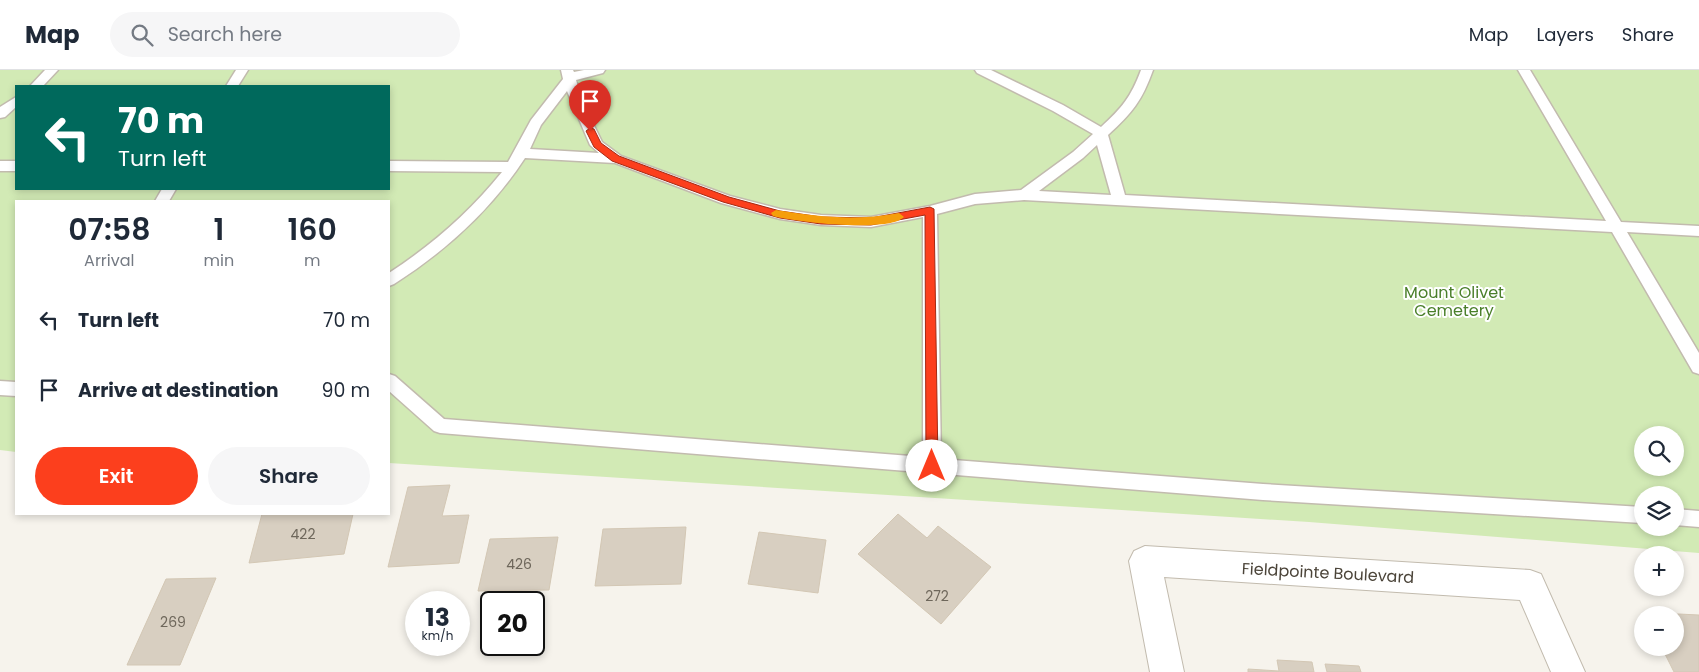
<!DOCTYPE html>
<meta charset="utf-8">
<style>
:root{--surface:#fff;--page:#f6f6f7;--text:#1f2937;--muted:#747a83;--line:#e0e1e3;--accent:#fc3f1d}
body{margin:0;font-family:Poppins,sans-serif;background:var(--page);color:var(--text);height:100vh;display:flex;flex-direction:column;font-size:19px;white-space:nowrap}
*{box-sizing:border-box;margin:0}
p{font-size:16px;color:var(--muted)}
.icon{flex:none;width:28px;height:28px;fill:none;stroke:currentColor;stroke-width:2;stroke-linecap:round;stroke-linejoin:round}
.map{position:relative;flex:1;overflow:hidden}
.sheet{position:absolute;left:15px;top:130px;width:375px;height:315px;display:flex;flex-direction:column;background:var(--surface);border-radius:0px;box-shadow:0 2px 8px #0003}
.sheet>*{flex:none}
.banner{position:absolute;left:15px;top:15px;width:375px;height:105px;border-radius:0px;box-shadow:0 2px 8px #0003;background:#00695c;color:#fff;overflow:hidden}
.tools{position:absolute;left:1634px;top:356px;display:grid;gap:10px}
.tools a{display:grid;place-items:center;width:50px;height:50px;border-radius:50%;background:var(--surface);box-shadow:0 2px 8px #0003;font-size:25px}
.speed{position:absolute;left:405px;top:521px;display:flex;gap:10px;font-size:25px;font-weight:700;text-align:center}
.speed>*{display:grid;place-content:center;width:65px;height:65px;border-radius:50%;background:var(--surface);box-shadow:0 2px 8px #0003;line-height:1}
.speed small{font-size:12px;font-weight:400}
.speed .limit{border:2px solid #111;border-radius:8px;background:#fff;color:#111}
.pin{position:absolute;display:grid;place-items:center;width:42px;height:42px;color:#fff;margin:-51px -21px;border-radius:50% 50% 50% 0;rotate:-45deg;box-shadow:0 0 5px #0007}
.pin .icon{rotate:45deg}
.me{position:absolute;width:55px;margin:-28px;rotate:0deg;stroke-linejoin:round;filter:drop-shadow(0 0 4px #0008)}
.turn{display:flex;align-items:center;gap:18px;height:105px;padding:0 20px;font-size:22px}
.turn .icon{width:65px;height:65px;stroke-width:2.5}
.turn b{display:block;font-size:35px;line-height:42px}
.eta{display:flex;justify-content:space-evenly;align-items:center;height:85px;text-align:center}
.eta b{font-size:30px;font-weight:600;line-height:35px}
.primary-button{display:flex;gap:10px;margin-top:auto;padding:10px 20px}
.primary-button a{flex:1;height:58px;border-radius:30px;background:var(--accent);color:#fff;font-size:20px;font-weight:600;line-height:58px;text-align:center}
.primary-button a+a{background:var(--page);color:var(--text)}
ul{padding:0;list-style:none}
li{display:flex;align-items:center;gap:15px;height:70px;padding:0 20px}
li div{flex:1}
li b{display:block;font-size:19px}
li em{font-style:normal}
header{display:flex;align-items:center;gap:30px;box-sizing:border-box;height:70px;padding:0 25px;background:var(--surface);border-bottom:1px solid var(--line)}
header strong{font-size:24px}
nav{display:flex;gap:28px;margin-inline-start:auto;font-size:18px}
.search{width:350px;height:45px;background:var(--page);display:flex;align-items:center;gap:12px;box-sizing:border-box;padding:0 18px;border-radius:28px;color:var(--muted);font-size:19px}
.map>svg:first-child{display:block}
.green{fill:#d2eab5;fill-rule:evenodd}
.building{fill:#d8cfc1;stroke:#d3c7b4}
.lines{fill:none;stroke-linecap:round;stroke-linejoin:round}
.lane-casing{stroke:#c2bbae;stroke-width:3}
.street-casing{stroke:#c2bbae;stroke-width:2}
.lane{fill:#fff;fill-rule:evenodd}
.street{fill:#fff;fill-rule:evenodd}
.route{fill:#fc3f1d;stroke:#a42913}
.slow{fill:#f59e0b}
.labels{text-anchor:middle;dominant-baseline:central;stroke-width:4;stroke-linejoin:round;paint-order:stroke}
.number-label{font-size:14px;fill:#6e675b}
.park-label{font-size:16px;fill:#4a7f2a;stroke:#fff}
.street-label{font-size:16px;fill:#4b4439;stroke:#fff}
</style>
<header>
<strong>Map</strong>
<div class="search"><svg class="icon" aria-label="search" viewBox="0 0 24 24"><circle cx="10" cy="10" r="6"/><path d="M15 15l6 6"/></svg>Search here</div>
<nav><a>Map</a><a>Layers</a><a>Share</a></nav>
</header>
<div class="map">
<svg width="1699" height="602" viewBox="0 0 1699 602">
<rect width="100%" height="100%" fill="#f6f3ec"/>
<path class="green" d="M0,0h1699v483l-390,-31 -920,-59v-262h-373v251l-16,-2zM16,16h373v103h-373zM1642,365h33v33h-33zM1642,425h33v33h-33z"/>
<g class="building">
<path d="M450,415l-8,31 27,-1 -10,48 -71,4 20,-80z"/>
<path d="M262,444h91l-9,40 -95,9z"/>
<path d="M898,444l29,24 11,-12 53,41 -50,57 -83,-70z"/>
<path d="M686,457l-5,57 -86,2 8,-57z"/>
<path d="M759,462l67,8 -8,53 -70,-9z"/>
<path d="M558,467l-9,53 -71,1 12,-52z"/>
<path d="M216,508l-36,87h-53l39,-86z"/>
<path d="M1658,543l41,2v57h-25l-12,-24h13v-33h-16z"/>
<path d="M1277,590l35,2 2,10h-66v-3l31,2z"/>
<path d="M1325,594l34,2 2,6h-34z"/>
</g>
<g class="lines">
<g class="lane-casing">
<g id="lane">
<path d="M45,0h13l-15,16h-13z"/>
<path d="M236,0h12l-10,16h-12z"/>
<path d="M561,0h12l1,2 10,-2h21l-2,3 -27,7 7,23 19,39 19,14 109,40 50,13 41,6 50,2 59,-11 45,-12 46,-4 52,-38 20,-18 -40,-23 -76,-38 -2,-3h16l72,35 38,22c21,-19 30,-30 40,-57h12c-11,31 -21,43 -45,65l17,60 481,26 -88,-151h12l91,152 78,4v10l-72,-4 72,121v21l-6,-2 -81,-140 -588,-32 -49,4 -38,10 4,245 322,25 379,23v16l-379,-23 -823,-67 -6,-2 -45,-40v-17l6,2 49,43 479,38v-240l-52,10 -50,-2 -41,-6 -59,-16 -106,-40 -90,-5c-34,52 -78,92 -131,126l-5,2v-13c43,-28 81,-61 113,-101l-113,-1v-10l119,1 23,-42 32,-41zM567,21l23,54 9,8 -69,-4 11,-24zM1097,75l14,50 -72,-4 44,-33z"/>
<path d="M16,27v10l-11,10 -5,1v-11z"/>
<rect x="0" y="91" width="16" height="10"/>
<path d="M162,119h14l-7,12h-14z"/>
<path d="M0,311l16,1v14l-16,-1z"/>
<path d="M1675,439l24,2v16l-24,-2z"/>
</g>
</g>
<g class="street-casing">
<path id="street" d="M1145,476l385,24 11,4 44,98h-34l-31,-72 -356,-23 20,95h-34l-21,-111 5,-10z"/>
</g>
<use href="#lane" class="lane"/>
<use href="#street" class="street"/>
</g>
<path class="route" d="M590,58l4,1 7,14 18,13 110,41 51,14 41,6 50,1 59,-11 4,2 4,257 -1,3 -5,2 -4,-2 -2,-3 -1,-251 -54,10 -50,-1 -41,-6 -57,-16 -111,-41 -18,-14 -8,-16z"/>
<path class="slow" d="M776,140c44,7 79,11 123,3l5,4c-15,16 -109,5 -131,-1l-2,-3z"/>
<g class="labels">
<g class="number-label">
<text x="303" y="464">422</text>
<text x="519" y="494">426</text>
<text x="937" y="526">272</text>
<text x="173" y="552">269</text>
</g>
<g class="park-label">
<text x="1454" y="222">Mount Olivet<tspan x="1454" dy="18">Cemetery</tspan></text>
</g>
<g class="street-label">
<text transform="translate(1328 503) rotate(3)">Fieldpointe Boulevard</text>
</g>
</g>
</svg>
<div class="tools">
<a><svg class="icon" aria-label="search" viewBox="0 0 24 24"><circle cx="10" cy="10" r="6"/><path d="M15 15l6 6"/></svg></a>
<a><svg class="icon" aria-label="layers" viewBox="0 0 24 24"><path d="M12 4l9 5-9 5-9-5zM3 14l9 5 9-5"/></svg></a>
<a>+</a>
<a>−</a>
</div>
<div class="speed"><div>13<small>km/h</small></div><div class="limit">20</div></div>
<div class="pin" style="left:590px;top:61px;background:#d93025"><svg class="icon" aria-label="arrive" viewBox="0 0 24 24"><path d="M6 21V4h12l-3 4 3 4H6"/></svg></div>
<svg class="me" style="left:932px;top:396px" viewBox="-20 -20 40 40"><circle r="19" fill="#fff"/><path d="M0-13L10 11 0 6-10 11z" fill="#fc3f1d"/></svg>
<div class="banner">
<div class="turn"><svg class="icon" aria-label="left" viewBox="0 0 24 24"><path d="M17 20v-9H6M10 6l-5 5 5 5"/></svg><div><b>70 m</b>Turn left</div></div>
</div>
<section class="sheet">
<div class="eta">
<div><b>07:58</b><p>Arrival</p></div>
<div><b>1</b><p>min</p></div>
<div><b>160</b><p>m</p></div>
</div>
<ul>
<li><svg class="icon" aria-label="left" viewBox="0 0 24 24"><path d="M17 20v-9H6M10 6l-5 5 5 5"/></svg><div><b>Turn left</b></div><em>70 m</em></li>
<li><svg class="icon" aria-label="arrive" viewBox="0 0 24 24"><path d="M6 21V4h12l-3 4 3 4H6"/></svg><div><b>Arrive at destination</b></div><em>90 m</em></li>
</ul>
<div class="primary-button"><a>Exit</a><a>Share</a></div>
</section>
</div>
